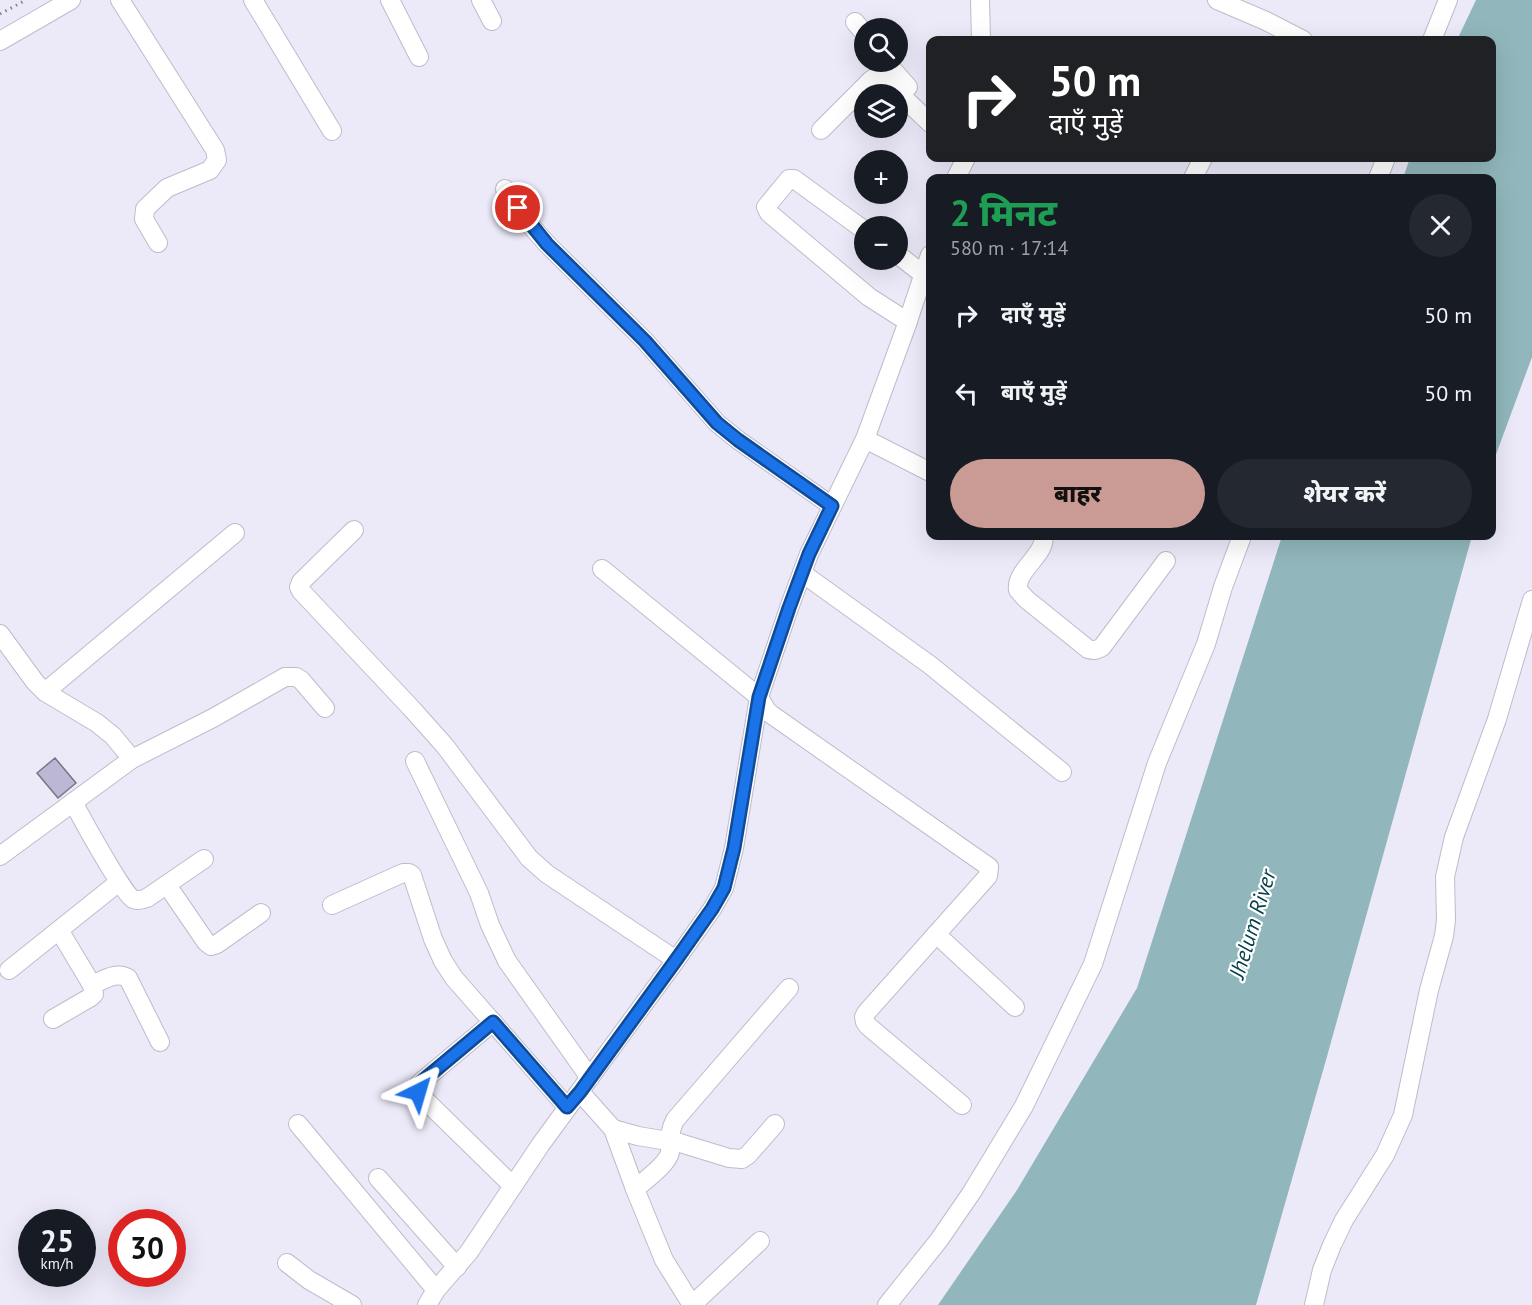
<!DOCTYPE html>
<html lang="hi">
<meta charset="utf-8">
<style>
:root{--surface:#171b24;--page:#242831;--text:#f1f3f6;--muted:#9ea1a6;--accent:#c99b94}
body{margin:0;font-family:"PT Sans","Noto Sans Devanagari",sans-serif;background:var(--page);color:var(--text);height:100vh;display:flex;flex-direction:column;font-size:22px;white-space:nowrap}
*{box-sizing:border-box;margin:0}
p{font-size:20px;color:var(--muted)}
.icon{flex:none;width:33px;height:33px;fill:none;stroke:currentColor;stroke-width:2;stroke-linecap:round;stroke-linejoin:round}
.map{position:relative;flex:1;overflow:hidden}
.details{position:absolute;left:926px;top:174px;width:570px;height:366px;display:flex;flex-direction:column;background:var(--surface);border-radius:12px;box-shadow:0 6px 24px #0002}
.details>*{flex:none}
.guide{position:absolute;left:926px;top:36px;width:570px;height:126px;border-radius:12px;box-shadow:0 6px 24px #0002;background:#202124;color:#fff;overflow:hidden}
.buttons{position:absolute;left:854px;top:18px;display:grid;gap:12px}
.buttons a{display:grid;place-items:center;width:54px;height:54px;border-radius:50%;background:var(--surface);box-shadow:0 6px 24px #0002;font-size:30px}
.speed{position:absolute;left:18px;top:1209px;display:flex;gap:12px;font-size:30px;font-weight:700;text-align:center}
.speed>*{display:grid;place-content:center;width:78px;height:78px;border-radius:50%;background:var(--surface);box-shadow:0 6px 24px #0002;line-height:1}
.speed small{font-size:15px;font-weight:400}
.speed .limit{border:9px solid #d22;background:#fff;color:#111}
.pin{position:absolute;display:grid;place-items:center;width:51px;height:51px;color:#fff;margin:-26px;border:3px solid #fff;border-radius:50%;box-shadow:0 2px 6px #0007}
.me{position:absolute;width:66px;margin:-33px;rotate:40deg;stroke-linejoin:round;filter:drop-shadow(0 0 4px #0008)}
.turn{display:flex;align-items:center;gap:21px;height:126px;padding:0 24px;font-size:27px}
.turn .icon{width:78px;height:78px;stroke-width:2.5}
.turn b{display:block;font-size:42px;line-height:51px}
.round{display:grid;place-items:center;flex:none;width:63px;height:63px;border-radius:32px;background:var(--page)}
.headline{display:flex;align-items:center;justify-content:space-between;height:102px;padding:0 24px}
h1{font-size:36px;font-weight:800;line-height:45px;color:#1e9e55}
.action{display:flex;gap:12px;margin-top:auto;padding:12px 24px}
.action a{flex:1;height:69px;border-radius:36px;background:var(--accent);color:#111;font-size:24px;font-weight:800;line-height:69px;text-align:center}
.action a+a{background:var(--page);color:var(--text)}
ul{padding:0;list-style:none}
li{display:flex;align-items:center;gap:18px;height:78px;padding:0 24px}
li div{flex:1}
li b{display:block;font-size:22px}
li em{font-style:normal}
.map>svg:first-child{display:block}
.water{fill:#91b7bc}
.building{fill:#bbb7d4;stroke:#787684;stroke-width:1.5}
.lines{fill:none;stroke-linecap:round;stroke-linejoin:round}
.minor-casing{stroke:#bebcca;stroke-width:20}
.path{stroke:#86858f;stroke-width:3;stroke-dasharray:1.5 4.5;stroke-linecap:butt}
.minor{stroke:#fff;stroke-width:18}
.route-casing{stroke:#114b97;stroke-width:15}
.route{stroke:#1a73e8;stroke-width:10}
.labels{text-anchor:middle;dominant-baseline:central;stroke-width:4.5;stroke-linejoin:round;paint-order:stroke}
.water-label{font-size:22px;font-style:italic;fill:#044148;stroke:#fff}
</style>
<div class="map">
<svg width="1532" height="1305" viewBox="0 0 1532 1305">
<rect width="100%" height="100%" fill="#eceaf9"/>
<g class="water">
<path d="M1476,0h56v357l-41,111v-290h-88l7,-20h81v-118h-34z"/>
<path d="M1282,536h190l-146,524 -70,245h-318l79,-115 120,-202z"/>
</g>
<path class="building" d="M55,758l21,25 -18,15 -21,-25z"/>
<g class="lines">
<g class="minor-casing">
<g id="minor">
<path d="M120,0l95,150 2,10 -7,10 -43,18 -22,21 -1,10 14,24"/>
<path d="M253,0l79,131"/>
<path d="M390,0l29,57"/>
<path d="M481,0l11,21"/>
<path d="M980,0l1,40"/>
<path d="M1217,0l49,21 37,19"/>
<path d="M855,22l9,11"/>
<path d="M1432,40l16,-40"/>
<path d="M0,41l71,-41"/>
<path d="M886,62l22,25"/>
<path d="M821,130l50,-50 5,-3 7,1 47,45"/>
<path d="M956,178l10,-20"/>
<path d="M1193,178l10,-20"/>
<path d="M1378,178l8,-20"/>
<path d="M505,189l27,38 15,17 98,97 72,82 21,17 94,66"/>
<path d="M864,230l-70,-51h-5l-23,28 3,6 100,84 39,25"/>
<path d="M897,254l27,21"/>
<path d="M865,439l65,33"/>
<path d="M354,530l-53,52 -2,5 2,4 111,118 33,37 84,112 18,16 129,86"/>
<path d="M1043,536c5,17 -28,34 -25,54l8,9 62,50c6,2 9,1 14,-2l64,-86"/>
<path d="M602,569l157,128 8,14 5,4 217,152 -1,9 -122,137 -2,4 1,5 3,4 94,79"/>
<path d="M802,573l128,92 132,107"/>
<path d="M0,634l35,48 10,10 52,31 16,13 19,23"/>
<path d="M45,692l190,-159"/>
<path d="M415,761l64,132 11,32 17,36 83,117"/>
<path d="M73,802c8,15 50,92 60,97 5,2 9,1 14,-1l57,-39"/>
<path d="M0,856l132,-97 81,-41 72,-41h11l5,3 24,28"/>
<path d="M167,885l39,57 5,4 6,-2 44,-31"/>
<path d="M332,905l71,-32h6l3,2 21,64 10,22 11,17 113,129"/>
<path d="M936,934l79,73"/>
<path d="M9,970l110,-88"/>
<path d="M92,985c12,-5 24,-14 36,-7l32,64"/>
<path d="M53,1019l38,-22 3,-3 -2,-9 -33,-55"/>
<path d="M493,1022l-73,61 -2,4 3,9 92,90"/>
<path d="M580,1092l33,37 22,60 29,71 28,45"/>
<path d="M298,1124l138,166"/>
<path d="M613,1129l25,7 42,7 49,15 13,1 6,-4 27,-31"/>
<path d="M378,1178l79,89"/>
<path d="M635,1189c9,-8 33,-25 35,-37 2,-14 -2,-18 5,-32l114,-132"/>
<path d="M287,1263l22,17 43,25"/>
<path d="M427,1305l9,-15 33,-38 72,-108 135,-184 36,-51 12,-21 10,-40 25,-151 30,-89 20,-54 56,-115 41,-112 24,-72"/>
<path d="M692,1305l68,-64"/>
<path d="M887,1305l52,-65 33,-48 52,-86 69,-142 64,-201 49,-119 17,-57 19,-51"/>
<path d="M1314,1305l8,-35 10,-25 12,-25 41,-65 18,-40 26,-125 15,-54 2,-16 -1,-43 9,-40 43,-118 35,-119"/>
</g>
</g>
<path class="path" d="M0,14l26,-14"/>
<use href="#minor" class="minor"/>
</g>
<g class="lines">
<g class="route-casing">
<path id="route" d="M418,1092l-1,-5 3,-4 73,-61 74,85 13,-15 96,-132 36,-51 12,-21 10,-40 25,-151 30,-89 20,-54 23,-48 -94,-66 -21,-17 -72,-82 -98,-97 -29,-36"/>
</g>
<use href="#route" class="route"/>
</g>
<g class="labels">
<g class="water-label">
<text transform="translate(1252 924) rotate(-73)">Jhelum River</text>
</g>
</g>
</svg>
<div class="buttons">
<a><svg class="icon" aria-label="search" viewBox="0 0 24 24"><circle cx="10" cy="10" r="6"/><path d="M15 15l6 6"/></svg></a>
<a><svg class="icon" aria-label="layers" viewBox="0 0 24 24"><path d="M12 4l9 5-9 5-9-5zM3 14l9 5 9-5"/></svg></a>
<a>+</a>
<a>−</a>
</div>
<div class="speed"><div>25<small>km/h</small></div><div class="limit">30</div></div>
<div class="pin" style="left:518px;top:208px;background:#d93025"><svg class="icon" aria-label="arrive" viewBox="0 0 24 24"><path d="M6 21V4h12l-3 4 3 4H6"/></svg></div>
<svg class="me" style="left:418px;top:1092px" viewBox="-20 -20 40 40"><path d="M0-17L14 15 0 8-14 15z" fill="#1a73e8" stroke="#fff" stroke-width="4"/></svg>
<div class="guide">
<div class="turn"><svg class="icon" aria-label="right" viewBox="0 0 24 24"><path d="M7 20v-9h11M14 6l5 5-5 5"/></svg><div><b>50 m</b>दाएँ मुड़ें</div></div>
</div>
<section class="details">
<div class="headline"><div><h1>2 मिनट</h1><p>580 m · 17:14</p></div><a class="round"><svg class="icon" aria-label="close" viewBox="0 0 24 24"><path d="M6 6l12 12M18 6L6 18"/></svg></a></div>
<ul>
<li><svg class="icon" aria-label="right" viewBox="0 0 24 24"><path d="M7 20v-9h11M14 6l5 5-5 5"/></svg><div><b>दाएँ मुड़ें</b></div><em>50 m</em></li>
<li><svg class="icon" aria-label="left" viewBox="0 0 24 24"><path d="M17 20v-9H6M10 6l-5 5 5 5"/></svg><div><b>बाएँ मुड़ें</b></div><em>50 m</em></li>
</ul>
<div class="action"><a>बाहर</a><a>शेयर करें</a></div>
</section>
</div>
